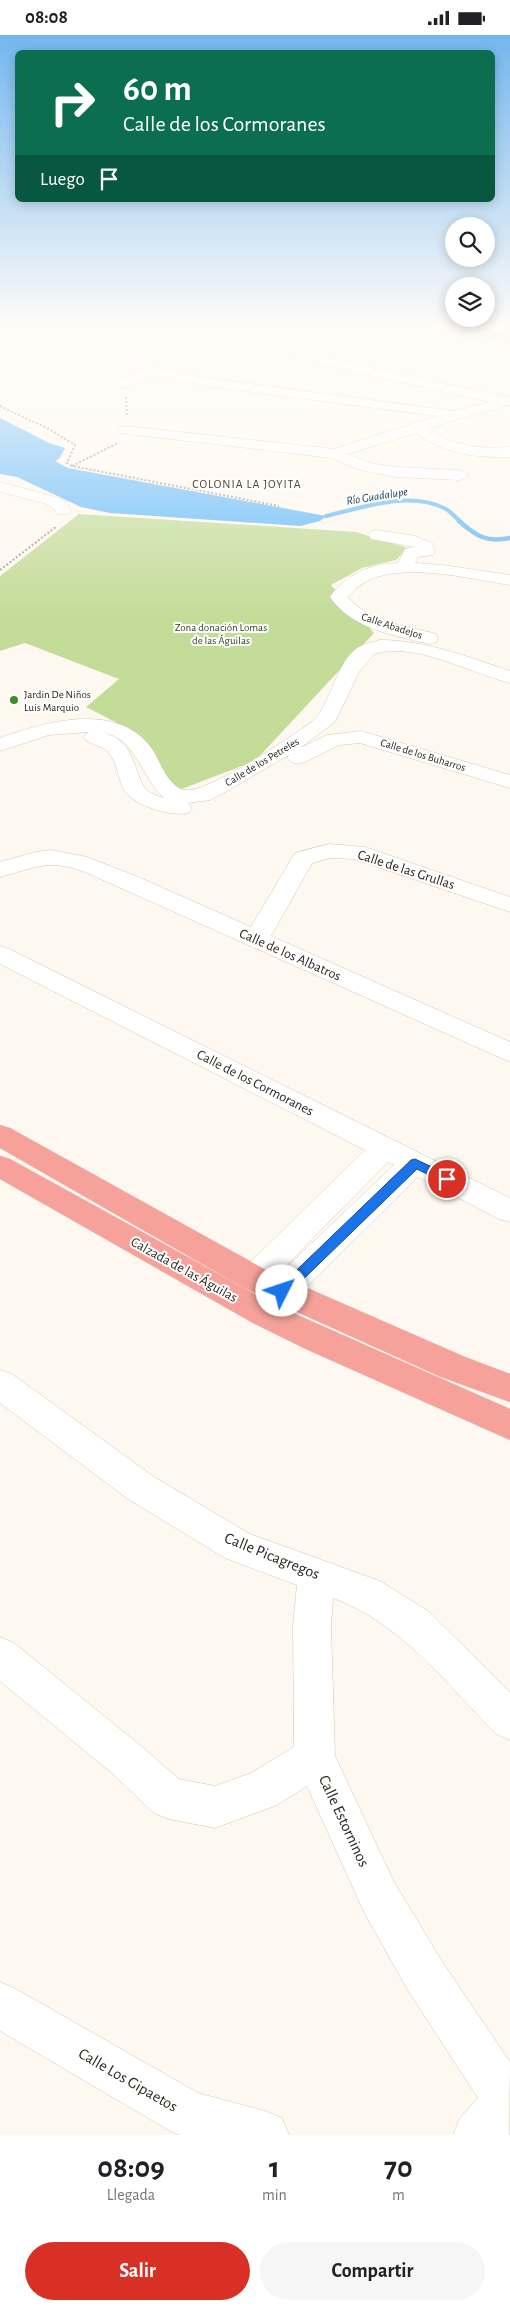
<!DOCTYPE html>
<html lang="es">
<meta charset="utf-8">
<style>
:root{--surface:#fff;--page:#f6f6f6;--text:#202124;--muted:#757577;--accent:#d93025}
body{margin:0;font-family:"Alegreya Sans",sans-serif;background:var(--page);color:var(--text);height:100vh;display:flex;flex-direction:column;font-size:19px;white-space:nowrap}
*{box-sizing:border-box;margin:0}
p{font-size:16px;color:var(--muted)}
.icon{flex:none;width:28px;height:28px;fill:none;stroke:currentColor;stroke-width:2;stroke-linecap:round;stroke-linejoin:round}
.map{position:relative;height:2100px;overflow:hidden}
.sheet{display:flex;flex-direction:column;background:var(--surface);flex:1}
.sheet>*{flex:none}
.banner{position:absolute;left:15px;top:15px;width:480px;height:152px;border-radius:8px;box-shadow:0 2px 12px #0003;background:#0b6e4f;color:#fff;overflow:hidden}
.controls{position:absolute;left:445px;top:182px;display:grid;gap:10px}
.controls a{display:grid;place-items:center;width:50px;height:50px;border-radius:50%;background:var(--surface);box-shadow:0 2px 12px #0003;font-size:25px}
.pin{position:absolute;display:grid;place-items:center;width:42px;height:42px;color:#fff;margin:-21px;border:2px solid #fff;border-radius:50%;box-shadow:0 1px 5px #0007}
.me{position:absolute;width:55px;margin:-28px;rotate:49deg;stroke-linejoin:round;filter:drop-shadow(0 0 4px #0008)}
.turn{display:flex;align-items:center;gap:18px;height:105px;padding:0 25px;font-size:22px}
.turn .icon{width:65px;height:65px;stroke-width:2.5}
.turn b{display:block;font-size:35px;line-height:42px}
.then{display:flex;align-items:center;height:48px;padding:0 25px;background:#0003;gap:10px;font-size:19px}
.eta{display:flex;justify-content:space-evenly;align-items:center;height:85px;text-align:center}
.eta b{font-size:30px;font-weight:700;line-height:35px}
.primary-button{display:flex;gap:10px;margin-top:auto;padding:10px 25px}
.primary-button a{flex:1;height:58px;border-radius:30px;background:var(--accent);color:#fff;font-size:20px;font-weight:700;line-height:58px;text-align:center}
.primary-button a+a{background:var(--page);color:var(--text)}
.status{display:flex;justify-content:space-between;align-items:center;height:35px;padding:0 25px;background:var(--surface);direction:ltr}
.status svg{height:14px;fill:currentColor}
.map>svg:first-child{display:block}
.green{fill:#c3dc98}
.water{fill:#64baf9}
.lines{fill:none;stroke-linecap:round;stroke-linejoin:round}
.stream-far1{stroke:#64baf9;stroke-width:4}
.stream{stroke:#64baf9;stroke-width:4.5}
.minor-casing{stroke:#d7c5b3;stroke-width:1}
.major-casing{stroke:#d9d8d7;stroke-width:1}
.path{stroke:#a39c95;stroke-width:2;stroke-dasharray:2 2;stroke-linecap:butt}
.minor{fill:#fff;fill-rule:evenodd}
.major{fill:#f6a29a;fill-rule:evenodd}
.route{fill:#1a73e8;stroke:#114b97}
.poi-dot{fill:#44882c;stroke:#fff;stroke-width:2}
.labels{text-anchor:middle;dominant-baseline:central;stroke-width:4;stroke-linejoin:round;paint-order:stroke}
.far-street-label{font-size:11px;fill:#2c261f;stroke:#fff}
.far-park-label{font-size:11px;fill:#333f19;stroke:#fff}
.far-poi-label{font-size:11px;fill:#2c261f;stroke:#fff;text-anchor:start}
.far-neighbourhood-label{font-size:12px;letter-spacing:1px;fill:#514333;stroke:#fff}
.far-water-label{font-size:12px;font-style:italic;fill:#1d415b;stroke:#fff}
.street-label{font-size:14px;fill:#2c261f;stroke:#fff}
.near-street-label{font-size:16px;fill:#2c261f;stroke:#fff}
</style>
<div class="status"><b>08:08</b><svg viewBox="0 0 49 12"><path d="M0 12V9h3v3zM5 12V6h3v6zM10 12V3h3v9zM15 12V0h3v12zM26 1h20v11H26zM47 4h2v5h-2z"/></svg></div>
<div class="map">
<svg width="510" height="2100" viewBox="0 0 510 2100">
<rect width="100%" height="100%" fill="#fff8f0"/>
<path class="green" d="M79,479l277,18 52,16 -12,12 -34,8 -31,17 43,48 -119,128 -84,32 -50,-68 -35,-18 33,-28 -94,-36 -25,8v-75z"/>
<path class="water" d="M0,383l49,25 16,5 -5,10 -5,3 13,7 258,48 -6,5 -20,5 -190,-13 -29,-6 -64,-30 -17,-3z"/>
<g class="lines">
<path class="stream-far1" d="M326,481c36,-8 84,-26 120,-7 5,3 10,9 15,13"/>
<path class="stream" d="M459,486c17,15 28,22 51,17"/>
<g class="minor-casing">
<g id="minor">
<path d="M19,290h15l-19,11 7,5 -1,3 -5,1 -16,-5v-6z"/>
<path d="M183,290h16l-2,3 -54,24 -1,10 31,10 33,6 248,33 36,-9 -167,-37 -93,-37 -2,-3h17l16,6 23,-6h21l-2,3 -31,7 60,24 174,38 4,-1v9l-53,14 -27,10c23,18 51,20 80,18v10c-34,1 -66,-3 -94,-24l-68,21 22,9 26,4 64,3 5,2 3,3 -3,3 -5,2 -64,-3 -36,-7 -28,-12 -212,-25 -2,-3 2,-3 5,-1 209,23 103,-33 -231,-30 -52,-11 -23,12h-10l-2,-3 2,-3 20,-11 -12,-6 -1,-11 5,-7z"/>
<path d="M0,447l59,16 8,5 4,8 -2,3h-12l-3,-5 -7,-5 -47,-12z"/>
<path d="M377,495l38,6 17,7 3,8 -2,4 -15,2 -3,6 28,2 67,10v10c-40,-6 -116,-26 -151,1 -4,2 -7,8 -11,11 20,25 59,29 88,37l2,4 -2,4 -7,2c-36,-9 -77,-15 -99,-47 16,-23 40,-33 68,-34l7,-14 9,-2 -43,-8 -2,-4 2,-4z"/>
<path d="M380,605c45,0 88,17 130,31v12c-40,-10 -96,-42 -136,-29l-15,18 -24,50 -35,26 27,-13 34,-4 149,44v13l-150,-45 -21,2 -34,17 -7,2 -7,-2 -4,-4 2,-3 -69,40 -10,5 -22,3 4,5 -3,5c-18,4 -57,-7 -66,-25 -5,-11 -6,-26 -15,-36 -7,-8 -20,-7 -25,-15l6,-5 -40,3 -49,16v-13c47,-17 121,-38 154,14 7,12 14,34 30,38 22,5 108,-54 129,-69 20,-19 23,-63 48,-75 6,-3 13,-4 19,-6zM104,698c32,5 38,46 60,65 -6,-2 -16,-5 -20,-11 -12,-22 -10,-46 -40,-54z"/>
<path d="M329,809l36,3 145,50v15l-156,-53 -24,-1 -18,5 -41,73 239,106v20l-425,-190c-38,-14 -49,-4 -85,5v-15l36,-10 15,-2 36,7 49,19 115,51 44,-74z"/>
<path d="M0,911l9,3 501,249v24l-11,-3 -81,-42 -125,123 -18,23 -11,4 -11,-4 -5,-9 23,-32 123,-117 -6,-3 -140,142 -11,3 -11,-3 -5,-9 5,-9 139,-136 -365,-186z"/>
<path d="M0,1335l12,4 142,103 96,57 130,47 48,30 82,81v48l-14,-6c-49,-50 -95,-111 -163,-136l-2,28 4,130 59,126 47,78 69,102 -1,73h-56l7,-17 18,-20 -69,-106 -45,-80 -57,-126 -30,19 -62,23 -46,-9 -15,-6 -41,-39 -113,-93v-44l14,6 127,103 38,33 36,7 36,-13 43,-26 -1,-121 4,-41 -72,-27 -97,-59 -128,-96z"/>
<path d="M0,1947l16,7 182,104 67,18 17,7 7,17h-109l-8,-3 -172,-101z"/>
</g>
</g>
<g class="major-casing">
<g id="major">
<path d="M458,290h18l34,11v8l-50,-16z"/>
<path d="M0,1090l10,3 256,142 199,87 45,17v28l-69,-25 -197,-89 -244,-140z"/>
<path d="M0,1121l10,3 265,146 235,104v31l-202,-90 -55,-27 -253,-144z"/>
</g>
</g>
<g class="path">
<path d="M126,362l1,19"/>
<path d="M0,371l49,23 26,16 -8,18 5,3 207,40"/>
<path d="M72,431l46,-23"/>
<path d="M0,535l57,-44"/>
</g>
<use href="#minor" class="minor"/>
<use href="#major" class="major"/>
</g>
<linearGradient id="sky" x2="0" y2="1"><stop stop-color="#73b6ef"/><stop offset="0.5" stop-color="#fffcf8"/><stop offset="1" stop-color="#fffcf8" stop-opacity="0"/></linearGradient>
<rect width="510" height="584" fill="url(#sky)"/>
<path class="route" d="M415,1124l36,17 2,3 -2,3h-8l-26,-13 -130,126h-9l-2,-4 2,-3 133,-128z"/>
<circle class="poi-dot" cx="14" cy="665" r="5"/>
<g class="labels">
<g class="far-street-label">
<text transform="translate(392 591) rotate(18)">Calle Abadejos</text>
<text transform="translate(423 720) rotate(17)">Calle de los Buharros</text>
<text transform="translate(262 727) rotate(-31)">Calle de los Petreles</text>
</g>
<g class="far-park-label">
<text x="221" y="592">Zona donación Lomas<tspan x="221" dy="13">de las Águilas</tspan></text>
</g>
<g class="far-poi-label">
<text x="24" y="659">Jardin De Niños<tspan x="24" dy="13">Luis Marquio</tspan></text>
</g>
<g class="far-neighbourhood-label">
<text x="247" y="449">COLONIA LA JOYITA</text>
</g>
<g class="far-water-label">
<text transform="translate(377 461) rotate(-9)">Río Guadalupe</text>
</g>
<g class="street-label">
<text transform="translate(406 835) rotate(18)">Calle de las Grullas</text>
<text transform="translate(290 920) rotate(24)">Calle de los Albatros</text>
<text transform="translate(255 1048) rotate(27)">Calle de los Cormoranes</text>
<text transform="translate(184 1235) rotate(29)">Calzada de las Águilas</text>
</g>
<g class="near-street-label">
<text transform="translate(272 1521) rotate(22)">Calle Picagregos</text>
<text transform="translate(344 1786) rotate(65)">Calle Estorninos</text>
<text transform="translate(128 2045) rotate(30)">Calle Los Gipaetos</text>
</g>
</g>
</svg>
<div class="controls">
<a><svg class="icon" aria-label="search" viewBox="0 0 24 24"><circle cx="10" cy="10" r="6"/><path d="M15 15l6 6"/></svg></a>
<a><svg class="icon" aria-label="layers" viewBox="0 0 24 24"><path d="M12 4l9 5-9 5-9-5zM3 14l9 5 9-5"/></svg></a>
</div>
<div class="pin" style="left:447px;top:1144px;background:#d93025"><svg class="icon" aria-label="arrive" viewBox="0 0 24 24"><path d="M6 21V4h12l-3 4 3 4H6"/></svg></div>
<svg class="me" style="left:282px;top:1256px" viewBox="-20 -20 40 40"><circle r="19" fill="#fff"/><path d="M0-13L10 11 0 6-10 11z" fill="#1a73e8"/></svg>
<div class="banner">
<div class="turn"><svg class="icon" aria-label="right" viewBox="0 0 24 24"><path d="M7 20v-9h11M14 6l5 5-5 5"/></svg><div><b>60 m</b>Calle de los Cormoranes</div></div>
<div class="then">Luego<svg class="icon" aria-label="arrive" viewBox="0 0 24 24"><path d="M6 21V4h12l-3 4 3 4H6"/></svg></div>
</div>
</div>
<section class="sheet">
<div class="eta">
<div><b>08:09</b><p>Llegada</p></div>
<div><b>1</b><p>min</p></div>
<div><b>70</b><p>m</p></div>
</div>
<div class="primary-button"><a>Salir</a><a>Compartir</a></div>
</section>
